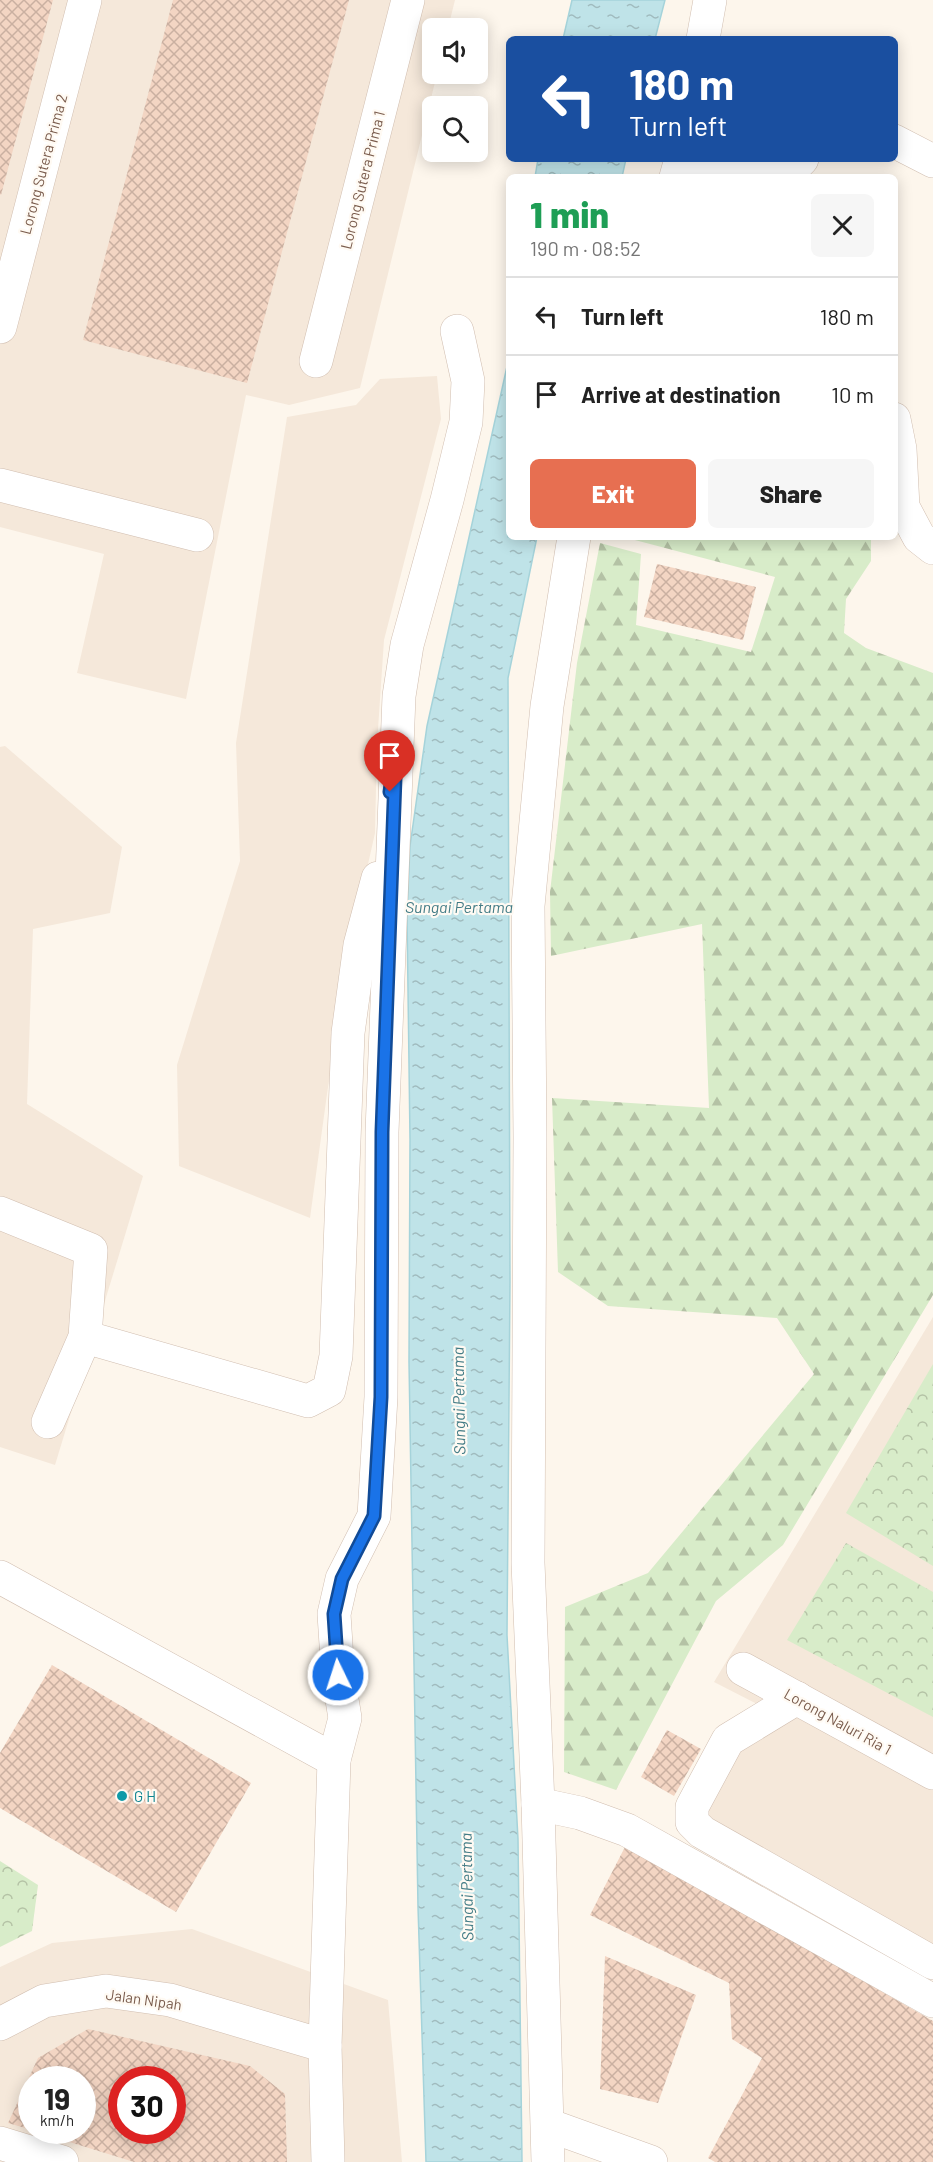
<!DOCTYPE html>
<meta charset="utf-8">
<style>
:root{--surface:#fff;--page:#f6f6f6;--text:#222;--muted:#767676;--line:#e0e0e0;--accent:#e76f51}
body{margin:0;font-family:Barlow,sans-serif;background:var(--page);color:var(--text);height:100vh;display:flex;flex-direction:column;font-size:22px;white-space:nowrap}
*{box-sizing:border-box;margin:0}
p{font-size:20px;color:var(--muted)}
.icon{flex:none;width:33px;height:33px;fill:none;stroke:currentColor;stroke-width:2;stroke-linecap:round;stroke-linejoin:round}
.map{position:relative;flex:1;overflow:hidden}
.drawer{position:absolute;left:506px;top:174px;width:392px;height:366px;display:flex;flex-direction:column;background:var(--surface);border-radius:9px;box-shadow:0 3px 15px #0003}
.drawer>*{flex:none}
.guide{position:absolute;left:506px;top:36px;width:392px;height:126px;border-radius:9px;box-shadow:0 3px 15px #0003;background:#1a4fa0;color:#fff;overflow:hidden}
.tools{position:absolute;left:422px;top:18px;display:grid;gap:12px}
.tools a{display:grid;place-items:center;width:66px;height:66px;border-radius:9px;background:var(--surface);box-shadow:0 3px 15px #0003;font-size:30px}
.speed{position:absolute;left:18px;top:2066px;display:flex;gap:12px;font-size:30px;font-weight:700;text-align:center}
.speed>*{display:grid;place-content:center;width:78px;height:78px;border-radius:50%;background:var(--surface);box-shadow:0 3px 15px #0003;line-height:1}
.speed small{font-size:15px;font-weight:400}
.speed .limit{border:9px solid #d22;background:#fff;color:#111}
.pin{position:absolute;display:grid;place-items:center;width:51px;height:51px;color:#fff;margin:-62px -26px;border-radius:50% 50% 50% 0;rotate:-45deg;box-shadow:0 0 6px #0007}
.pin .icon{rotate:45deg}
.me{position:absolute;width:66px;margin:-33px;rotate:356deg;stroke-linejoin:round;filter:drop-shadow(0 0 4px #0008)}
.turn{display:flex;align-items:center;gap:21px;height:126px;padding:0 24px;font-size:27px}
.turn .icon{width:78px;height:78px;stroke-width:2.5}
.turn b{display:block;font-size:42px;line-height:51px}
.round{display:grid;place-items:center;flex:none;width:63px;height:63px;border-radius:9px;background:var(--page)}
.headline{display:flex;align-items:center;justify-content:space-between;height:102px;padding:0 24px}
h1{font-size:36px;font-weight:800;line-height:45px;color:#1e9e55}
.button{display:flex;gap:12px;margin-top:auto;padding:12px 24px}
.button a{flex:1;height:69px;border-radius:9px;background:var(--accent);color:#fff;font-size:24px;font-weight:800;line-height:69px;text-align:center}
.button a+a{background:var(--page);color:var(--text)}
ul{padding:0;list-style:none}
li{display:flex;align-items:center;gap:18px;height:78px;padding:0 24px;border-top:2px solid var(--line)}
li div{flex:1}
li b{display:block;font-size:22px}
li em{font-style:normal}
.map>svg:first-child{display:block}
.residential{fill:#f5e8da;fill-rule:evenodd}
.forest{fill:url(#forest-firs)}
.park{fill:url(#park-crowns)}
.water{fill:url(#water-ripples);stroke:#a5d3da;stroke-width:1.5}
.building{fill:url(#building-cross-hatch);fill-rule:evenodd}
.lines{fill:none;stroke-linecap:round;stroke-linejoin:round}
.minor-casing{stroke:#d1beb0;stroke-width:34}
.minor{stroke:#fff;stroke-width:33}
.route-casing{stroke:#114b97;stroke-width:15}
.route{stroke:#1a73e8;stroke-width:10}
.culture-dot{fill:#0f9aa8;stroke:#fffaf3;stroke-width:2}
.labels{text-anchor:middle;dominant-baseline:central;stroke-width:4.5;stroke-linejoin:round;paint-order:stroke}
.street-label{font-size:15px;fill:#7a5c4d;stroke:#fffaf3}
.culture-label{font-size:15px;fill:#0d838f;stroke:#fffaf3;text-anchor:start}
.water-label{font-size:16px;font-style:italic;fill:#437c86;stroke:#fffaf3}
</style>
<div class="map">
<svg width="933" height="2162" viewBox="0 0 933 2162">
<defs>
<pattern id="forest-firs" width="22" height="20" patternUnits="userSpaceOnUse" patternTransform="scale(1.5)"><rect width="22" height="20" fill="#d8ecc9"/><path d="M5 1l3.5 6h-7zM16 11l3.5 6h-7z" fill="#b4c2a5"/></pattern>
<pattern id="park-crowns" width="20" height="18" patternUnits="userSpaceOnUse" patternTransform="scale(1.5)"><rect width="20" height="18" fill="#d8ecc9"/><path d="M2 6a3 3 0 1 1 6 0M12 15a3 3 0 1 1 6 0" fill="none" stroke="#b4c2a5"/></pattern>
<pattern id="water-ripples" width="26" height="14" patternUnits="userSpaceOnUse" patternTransform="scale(1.5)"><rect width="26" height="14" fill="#bfe3e8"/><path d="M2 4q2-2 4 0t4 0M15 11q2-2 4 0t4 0" fill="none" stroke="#a0bbbe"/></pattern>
<pattern id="building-cross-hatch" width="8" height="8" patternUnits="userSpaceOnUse" patternTransform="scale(1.5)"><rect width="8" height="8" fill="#f3d5c3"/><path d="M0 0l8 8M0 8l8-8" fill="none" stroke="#cab0a1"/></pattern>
</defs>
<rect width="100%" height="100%" fill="#fdf6ec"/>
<g class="residential">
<path d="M0,0h455l-7,28h-16v46h5l-77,314 -71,17 -43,-10 -60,304 -109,-26 27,-119 -104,-27z"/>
<path d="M437,376l4,43 -57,221 -7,104 -2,89 -22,98 -26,163 -17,124 -131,-52 -2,-101 63,-204 -4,-118 51,-326 69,-12 24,-26z"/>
<path d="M5,746l117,101 -12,66 -77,16 -6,175 116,72 -88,289 -55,-18v-700z"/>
<path d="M933,1317v633l-257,-140 81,-106 -43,-22z"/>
<path d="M192,1929l196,71 14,162h-402v-195l52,-24zM32,2079h50v51h-50zM122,2079h50v51h-50z"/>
</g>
<path class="forest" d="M632,537h239v24l-25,38 -2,34 22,15 67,25v622l-150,250 -67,56 -100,189 -52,-18 1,-165 83,-34 166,-199 -37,-56 -169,-12 -50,-34 -6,-174 157,10 -7,-184 -151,32 -1,-64 27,-229 23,-120 41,11 -5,71 115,27 24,-75 -144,-38z"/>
<g class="park">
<path d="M933,1364v202l-87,-53z"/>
<path d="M846,1543l87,49v125l-146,-77z"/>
<path d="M0,1861l38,24 -6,46 -32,16z"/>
</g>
<g class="water">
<path d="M572,0h93l-10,39h-92z"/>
<path d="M538,159h88l-4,18h-87z"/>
<path d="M508,362v175h29l-29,141 2,603 -3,354 11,204 4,323h-96l-8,-255 -9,-545 1,-223 -3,-224 3,-69 17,-120z"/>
</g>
<g class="building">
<path d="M0,0h53l-52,195 -1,-1z"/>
<path d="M173,0h176l-102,383 -164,-43z"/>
<path d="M657,564l99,23 -13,53 -99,-23z"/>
<path d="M52,1665l199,118 -75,129 -176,-104v-55z"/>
<path d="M667,1730l34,19 -27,47 -33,-19z"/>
<path d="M626,1845l307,176v141h-218l-7,-4 54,-100 -30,-19 -3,-56 -139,-68z"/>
<path d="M605,1956l91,39 -38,108 -58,-14z"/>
<path d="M88,2029l162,37 35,28 2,68h-153l-100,-31 48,-1v-51h-50v51l-24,-7 30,-65zM122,2079h50v51h-50z"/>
</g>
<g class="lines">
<g class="minor-casing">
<g id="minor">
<path d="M703,39l7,-39"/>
<path d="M894,141l39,20"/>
<path d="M696,159l84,18"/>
<path d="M676,177l5,-18"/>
<path d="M784,177l18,-18"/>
<path d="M0,327l85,-327"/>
<path d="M316,361l92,-361"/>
<path d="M894,419l6,30 3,58 16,30 14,11"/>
<path d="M0,485l197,50"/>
<path d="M0,1213l91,37 -6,87 -37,85"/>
<path d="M85,1337l223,64 21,-11 7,-34 12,-323 12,-88 18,-67"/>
<path d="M0,1577l334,183"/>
<path d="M743,1669l190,104"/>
<path d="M797,1698l-69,42 -36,67v15l10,10 231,131"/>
<path d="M538,1804l42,9 47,17 306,171"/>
<path d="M0,2024l44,-23 62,-10 64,9 155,46"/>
<path d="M548,2125l103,37"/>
<path d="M0,2143l62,19"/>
<path d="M328,2162l-3,-116 9,-286 11,-42 -7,-43 -4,-61 8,-35 32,-63 7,-119 1,-265 17,-436 8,-51 40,-145 19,-78 2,-41 -11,-50"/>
<path d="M548,2162l-10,-358 -10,-241 2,-426 -2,-231 19,-200 27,-169"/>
</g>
</g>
<use href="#minor" class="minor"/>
</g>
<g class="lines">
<g class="route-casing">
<path id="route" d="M338,1675l-4,-61 8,-35 32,-63 7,-119 1,-265 14,-382 -6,42"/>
</g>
<use href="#route" class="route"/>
</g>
<circle class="culture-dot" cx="122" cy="1796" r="6"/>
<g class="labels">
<g class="street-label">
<text transform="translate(43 164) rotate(-75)">Lorong Sutera Prima 2</text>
<text transform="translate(362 180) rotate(-76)">Lorong Sutera Prima 1</text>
<text transform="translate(838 1721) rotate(29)">Lorong Naluri Ria 1</text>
<text transform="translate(144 1999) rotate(8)">Jalan Nipah</text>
</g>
<g class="culture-label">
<text x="134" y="1796">G H</text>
</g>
<g class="water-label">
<text x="459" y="906">Sungai Pertama</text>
<text transform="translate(458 1401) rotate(-91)">Sungai Pertama</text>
<text transform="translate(466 1887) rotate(-91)">Sungai Pertama</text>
</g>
</g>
</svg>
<div class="tools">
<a><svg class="icon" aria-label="sound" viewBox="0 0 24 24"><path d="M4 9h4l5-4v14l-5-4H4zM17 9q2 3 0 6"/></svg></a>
<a><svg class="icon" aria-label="search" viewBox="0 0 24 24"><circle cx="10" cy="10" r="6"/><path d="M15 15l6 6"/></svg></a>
</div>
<div class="speed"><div>19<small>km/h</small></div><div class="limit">30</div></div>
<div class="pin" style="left:390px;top:792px;background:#d93025"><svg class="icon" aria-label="arrive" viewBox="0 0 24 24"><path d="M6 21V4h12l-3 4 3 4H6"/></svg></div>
<svg class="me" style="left:338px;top:1675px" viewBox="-20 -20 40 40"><circle r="17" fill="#1a73e8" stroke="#fff" stroke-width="3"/><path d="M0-11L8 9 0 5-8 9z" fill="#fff"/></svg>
<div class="guide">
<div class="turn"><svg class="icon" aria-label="left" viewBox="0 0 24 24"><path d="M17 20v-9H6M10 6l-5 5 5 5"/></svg><div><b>180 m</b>Turn left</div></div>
</div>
<section class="drawer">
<div class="headline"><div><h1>1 min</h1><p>190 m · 08:52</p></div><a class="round"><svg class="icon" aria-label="close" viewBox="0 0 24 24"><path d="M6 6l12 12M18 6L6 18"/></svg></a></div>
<ul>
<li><svg class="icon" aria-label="left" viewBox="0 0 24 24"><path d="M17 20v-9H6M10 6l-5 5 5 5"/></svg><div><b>Turn left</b></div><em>180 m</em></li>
<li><svg class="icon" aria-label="arrive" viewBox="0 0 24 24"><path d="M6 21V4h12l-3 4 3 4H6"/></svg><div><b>Arrive at destination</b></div><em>10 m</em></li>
</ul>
<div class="button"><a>Exit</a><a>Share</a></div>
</section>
</div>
